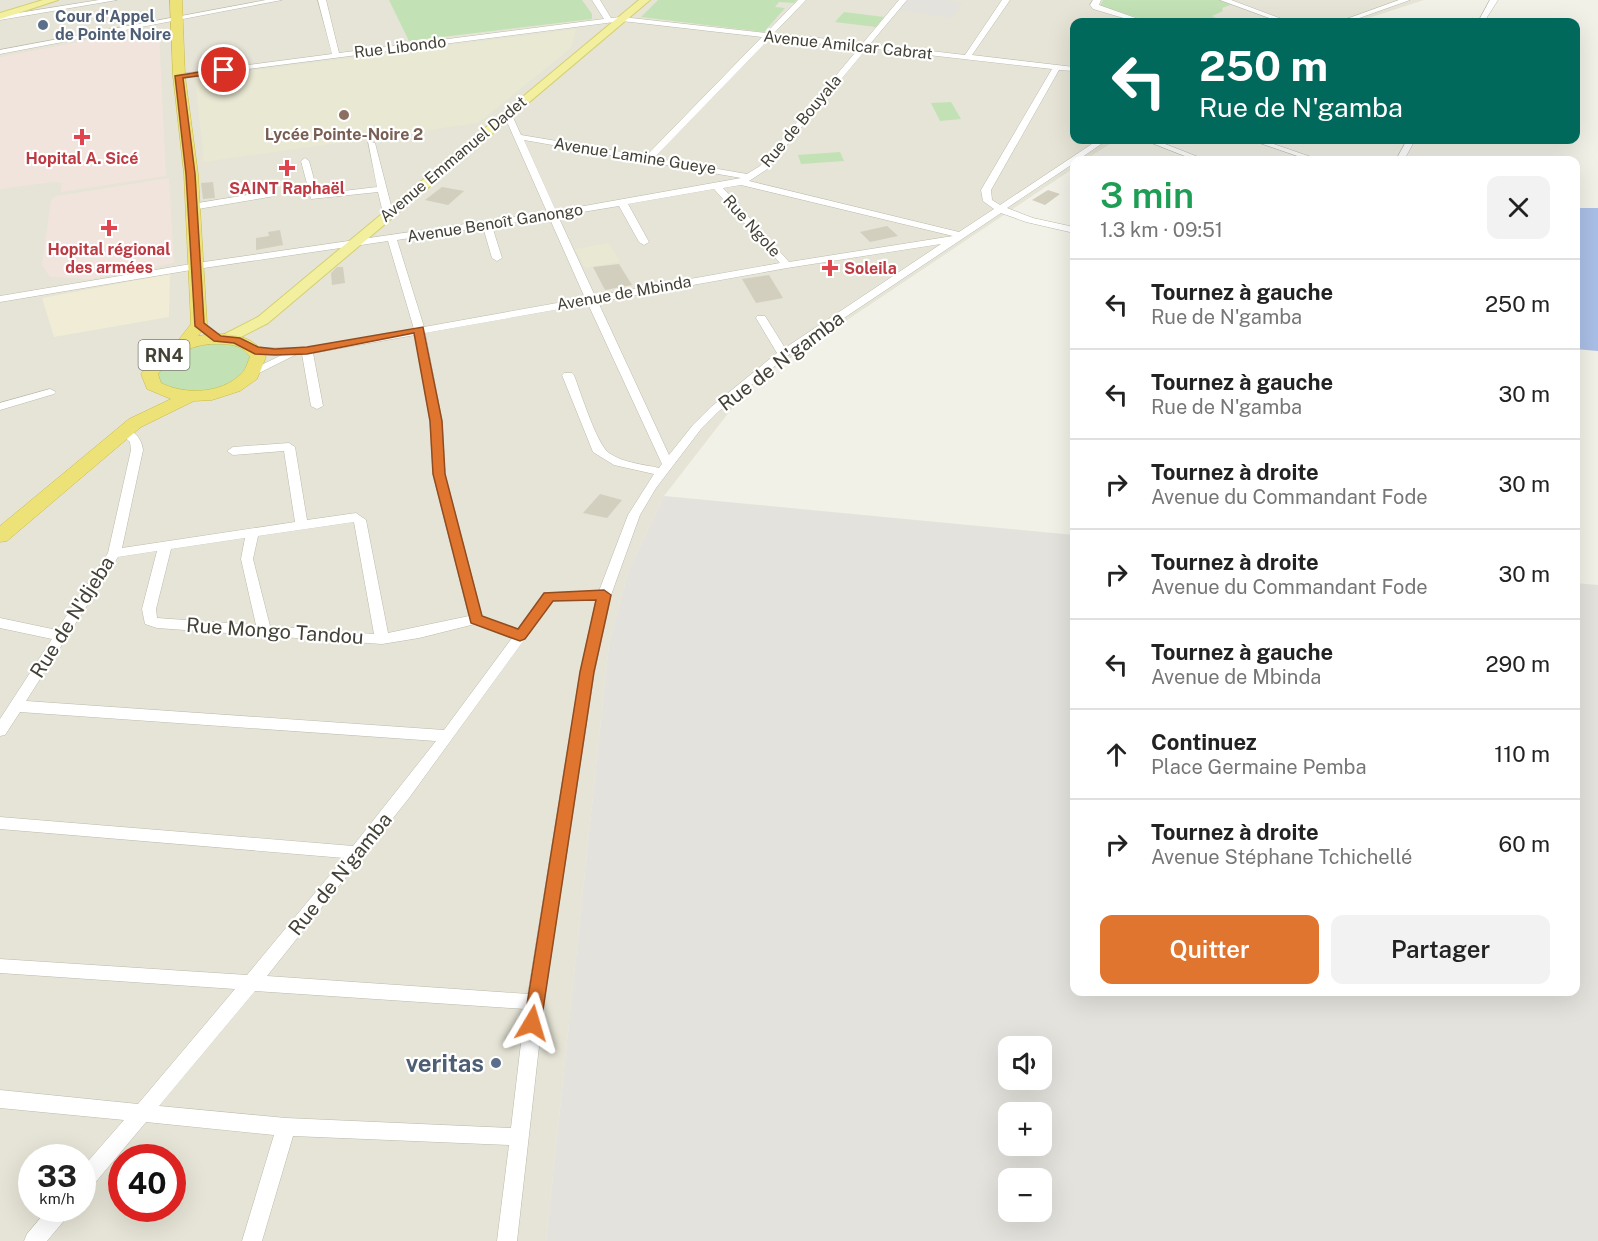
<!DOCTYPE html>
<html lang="fr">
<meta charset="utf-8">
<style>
:root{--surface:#fff;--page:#f2f2f2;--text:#222;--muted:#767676;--line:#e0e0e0;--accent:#e0752f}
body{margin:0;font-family:"Public Sans",sans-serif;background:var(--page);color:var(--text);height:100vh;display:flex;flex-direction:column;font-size:22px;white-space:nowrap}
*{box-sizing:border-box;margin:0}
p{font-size:20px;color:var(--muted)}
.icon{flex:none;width:33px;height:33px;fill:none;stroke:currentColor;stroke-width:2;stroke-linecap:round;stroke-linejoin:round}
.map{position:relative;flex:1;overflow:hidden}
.panel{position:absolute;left:1070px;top:156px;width:510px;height:840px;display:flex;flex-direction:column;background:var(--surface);border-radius:12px;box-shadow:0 6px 24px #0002}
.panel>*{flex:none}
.guide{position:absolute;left:1070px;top:18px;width:510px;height:126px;border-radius:12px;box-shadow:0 6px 24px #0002;background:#00695c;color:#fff;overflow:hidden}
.controls{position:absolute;left:998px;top:1036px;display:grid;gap:12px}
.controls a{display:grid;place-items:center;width:54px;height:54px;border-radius:12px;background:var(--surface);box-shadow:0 6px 24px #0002;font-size:30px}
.speed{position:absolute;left:18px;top:1144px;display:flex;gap:12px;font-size:30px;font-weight:700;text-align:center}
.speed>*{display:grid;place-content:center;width:78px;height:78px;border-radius:50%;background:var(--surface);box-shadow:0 6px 24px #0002;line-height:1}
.speed small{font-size:15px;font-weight:400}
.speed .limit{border:9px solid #d22;background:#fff;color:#111}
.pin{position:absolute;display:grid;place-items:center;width:51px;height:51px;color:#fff;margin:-26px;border:3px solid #fff;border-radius:50%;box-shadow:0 2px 6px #0007}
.me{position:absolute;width:66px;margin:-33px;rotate:7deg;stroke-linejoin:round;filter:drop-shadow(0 0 4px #0008)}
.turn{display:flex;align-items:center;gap:21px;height:126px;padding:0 30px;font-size:27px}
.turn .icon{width:78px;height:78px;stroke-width:2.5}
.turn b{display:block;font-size:42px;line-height:51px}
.round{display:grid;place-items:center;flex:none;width:63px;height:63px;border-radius:12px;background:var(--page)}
.head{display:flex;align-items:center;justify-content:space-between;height:102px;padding:0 30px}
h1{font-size:36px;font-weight:600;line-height:45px;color:#1e9e55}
.cta{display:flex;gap:12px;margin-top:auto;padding:12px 30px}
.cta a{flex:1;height:69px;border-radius:12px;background:var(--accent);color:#fff;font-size:24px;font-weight:600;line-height:69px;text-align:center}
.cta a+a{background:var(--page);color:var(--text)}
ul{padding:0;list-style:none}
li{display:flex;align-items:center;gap:18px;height:90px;padding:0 30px;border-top:2px solid var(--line)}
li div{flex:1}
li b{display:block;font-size:22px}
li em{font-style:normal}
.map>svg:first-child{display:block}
.residential{fill:#e5e4d6;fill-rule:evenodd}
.commercial{fill:#f1ecd5}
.industrial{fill:#e4e2dc;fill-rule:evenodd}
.education{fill:#e9e8d3}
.medical{fill:#f1e4dc}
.green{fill:#c2e1b5}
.water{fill:#aabfe7}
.building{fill:#d2cfbe}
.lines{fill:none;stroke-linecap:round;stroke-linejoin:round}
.minor-casing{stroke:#bcbaab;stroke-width:1}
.major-casing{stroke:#d5cf72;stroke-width:2}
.highway-casing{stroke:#caba48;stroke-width:1}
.minor{fill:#fff;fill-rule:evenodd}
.major{fill:#f2ef9f;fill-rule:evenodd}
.highway{fill:#ede277;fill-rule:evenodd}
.route{fill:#e0752f;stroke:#924c1f;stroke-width:1.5}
.service-dot{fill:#5c6f8a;stroke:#fff;stroke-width:2}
.education-dot{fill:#8d6e63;stroke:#fff;stroke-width:2}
.health-dot{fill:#e0444e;stroke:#fff;stroke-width:2}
.labels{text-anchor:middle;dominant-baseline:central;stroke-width:4.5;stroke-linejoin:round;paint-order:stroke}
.far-service-label{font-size:16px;font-weight:bold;fill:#4e5e75;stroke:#fff;text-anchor:start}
.far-street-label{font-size:16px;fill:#444237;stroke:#fff}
.far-education-label{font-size:16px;font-weight:bold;fill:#785e54;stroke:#fff}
.far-health-label{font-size:16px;font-weight:bold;fill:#be3a42;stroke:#fff}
.shield{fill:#fff;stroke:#7c7b73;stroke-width:1.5}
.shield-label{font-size:18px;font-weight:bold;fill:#444237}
.street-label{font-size:20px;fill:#444237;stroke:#fff}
.near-service-label{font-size:24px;font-weight:bold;fill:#4e5e75;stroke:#fff;text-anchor:end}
</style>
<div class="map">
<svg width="1598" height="1241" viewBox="0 0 1598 1241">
<rect width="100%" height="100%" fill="#f1f1e7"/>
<path class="residential" d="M0,0h1424l-68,22h-282v118h42l-31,20h-11v8l-324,217 -86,111 -35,73 -20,74 -63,598h-546zM32,1158h50v51h-50zM122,1158h50v51h-50z"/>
<path class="commercial" d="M170,274l-1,43 -115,20 -12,-39z"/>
<g class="industrial">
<path d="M907,0h37l19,3 -12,15 -52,-8z"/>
<path d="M664,496l410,39v457h501v-409l23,2v656h-1052l63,-598 20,-74zM1008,1047h33v33h-33zM1008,1113h33v33h-33zM1008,1179h33v33h-33z"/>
</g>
<g class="education">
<path d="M576,29l-5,19 -93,75 -274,39 -9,-84z"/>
<path d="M609,243l11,19 -35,6 -10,-19z"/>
</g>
<g class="medical">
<path d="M147,29l12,2 7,145 -105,16 1,-9 -9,-1 -53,7v-132z"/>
<path d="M169,178l5,85 -84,16 -40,-2 -8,-12 9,-65 6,-4z"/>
</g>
<g class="green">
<path d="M389,0h193l10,14v5l-183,22z"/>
<path d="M658,0h139l-3,3 -15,-1 -4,5 10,1 -21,24 -123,-15z"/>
<path d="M1103,0h117l13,4 -11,4 1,3 -11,5 11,6h-71l-52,-16z"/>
<path d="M844,12l40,5 -8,10 -41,-5z"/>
<path d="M951,102l10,17 -21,2 -9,-18z"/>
<path d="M840,152l4,9 -43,3 -3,-9z"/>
<path d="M204,343c18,1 34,-2 47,12l-2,17c-38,26 -48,25 -91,13l-1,-16 18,-16z"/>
</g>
<path class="water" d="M1575,208h23v143l-23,-2z"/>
<g class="building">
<path d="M213,182l2,16 -12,1 -2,-16z"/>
<path d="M442,187l22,4 -16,14 -23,-5z"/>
<path d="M1048,190l12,4 -15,11 -13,-5z"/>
<path d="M887,226l11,10 -28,6 -10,-10z"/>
<path d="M280,230l3,15 -27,5v-12l13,-2 -1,-4z"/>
<path d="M619,264l13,21 -27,5 -12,-23z"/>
<path d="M337,267h6l2,16 -13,2 -1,-12z"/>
<path d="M769,275l14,23 -27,5 -14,-24z"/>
<path d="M600,494l22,6 -15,18 -24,-5z"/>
</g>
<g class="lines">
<g class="minor-casing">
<g id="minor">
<path d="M99,0h18l-117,20v-4z"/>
<path d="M266,0h16l-282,54v-4z"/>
<path d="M318,0h8l13,53 265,-34 -12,-19h8l11,18 11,-1 144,16 32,-33h8l-32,33 89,10 36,-43h8l-37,44 95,11 37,-55h8l-38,55 102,12v4l-15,-1 -68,120 1,10 8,5 98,-65h9l-29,20h-4v3l-67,45 26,10 41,9v6l-48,-11 -25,-9 -214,143 -68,55 -18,18 -45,59 -16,27 -29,80 -17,78 -50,329 -27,239h-20l12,-96 -216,-9 -31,105h-20l32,-106 -128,-13 -57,68 -7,2v-24l42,-48 -124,-12v-18l138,14 97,-115 -235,-16v-14l247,16 97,-117 -344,-29v-12l353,29 83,-105 -416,-29 -15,23 -5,1v-17l52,-80 -52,-11v-10l57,12 51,-77 23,-103 -1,-8 -11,-10 2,-2c12,-3 21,9 22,20l-21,98 173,-26 -11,-71 -51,4 -6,-4 6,-4 56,-4 6,4 12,73 49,-7 10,7 22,113 81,-17 -36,-142 -3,-53 -15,-86 -102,18 10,53 -6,3 -6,-3 -9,-52h-5l-38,19h-8l-2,-2 35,-17 -29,-1 -5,-3 1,-2h56l107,-19 -26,-88 -191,28 -197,33v-6l197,-33 350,-51 -43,-97 1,-2h6l10,22 125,21 116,-119 -140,-16 -443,57 -4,-2 4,-2 153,-20zM770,38l89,10 -99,118 -13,8 -93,-16zM867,48l185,21 -71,121 2,11 11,8 -35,23 -210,-51 17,-11zM524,140l217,38 -185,33zM741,185l212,51 -164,26 -66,-74zM714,189l66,74 -185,33 -37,-80 61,-10 20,36 5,3 5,-3 -21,-38zM549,217l36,81 -161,29 -27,-87 86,-13 9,31 5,3 5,-3 -10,-32zM941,244l-156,104 -20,-32h-8l-1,2 21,35 -66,54 -18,18 -24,30 -71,-153 189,-34zM588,304l74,160 -3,4c-17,-4 -36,-5 -50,-15 -12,-8 -29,-62 -35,-78l-2,-2h-8l-2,2 31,77 21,13 40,9 -26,41 -29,76 -55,2 -27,37 -35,-14 -37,-142 -3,-53 -17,-88zM354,522l20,112 -104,-8 -17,-67 5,-23zM245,538l-4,21 15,66 -99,-7 -1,-9 15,-60zM157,551l-15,58 3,15 12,4 225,16 37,-6 56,-14 37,14 -68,92 -418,-29 92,-144zM553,600h43l-16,73 -52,321 -261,-18 142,-178zM255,991l270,18 -14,119 -225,-10 -127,-12z"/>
<path d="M1093,0h8l-2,5 48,17h-10l-44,-13 -3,-4z"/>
<path d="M1220,0h11l59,22h-10z"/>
<path d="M1399,0h11l-62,22h-10z"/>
<path d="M1490,0h8l-14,22h-6z"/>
<path d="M1144,140h11l51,20h-11z"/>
<path d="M1251,140h11l58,20h-11z"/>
<path d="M1407,140h8l-11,20h-8z"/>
<path d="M368,141l7,2 18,70 -2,2 -8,-2 -5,-21 -67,7 -10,-38 4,-3 4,3 9,33 59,-7z"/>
<path d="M272,191l3,1v4l-83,14 -5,-3 5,-3z"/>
<path d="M50,389l6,3 -2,2 -54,16v-7z"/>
<path d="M48,1209h23l-3,7 -21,25h-23l3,-7z"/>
</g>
</g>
<g class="major-casing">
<g id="major">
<path d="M43,0h15l-58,19v-6z"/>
<path d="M639,0h11l-382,323 -37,19h-10l-2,-3 2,-3 37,-19z"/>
</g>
</g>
<g class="highway-casing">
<path id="highway" d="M170,0h12l3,76 13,98 9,150 -9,12c25,-4 55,-4 68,21l-9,22 -17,12 -28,9 -18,1 -53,26 -134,114 -7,1v-16l129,-107 42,-20 -24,-10 -6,-15 14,-20 22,-12 14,-18 -7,-150 -11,-98zM209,344c15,0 32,-2 41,13 -3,6 -4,13 -9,17 -20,20 -56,21 -80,9l-3,-9c13,-18 28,-27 51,-30z"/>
</g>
<use href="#minor" class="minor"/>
<use href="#major" class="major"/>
<use href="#highway" class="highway"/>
</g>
<path class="route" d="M224,68h3v4l-44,6 12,96 9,149 17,13 19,2 18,9 17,2 32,-2 116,-20 19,94 3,53 37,142 36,13 26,-36 60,-3 7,5 -17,77 -53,351 -2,6 -7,2 -6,-2 -2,-6 56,-351 16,-72 -43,1 -28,38 -5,2 -49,-18 -38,-149 -3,-53 -16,-88 -107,21 -32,1 -20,-1 -21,-11 -20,-2 -19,-15 -9,-152 -11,-98z"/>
<g class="service-dot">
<circle cx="43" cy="25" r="6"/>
<circle cx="496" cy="1063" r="6"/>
</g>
<circle class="education-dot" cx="344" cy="115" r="6"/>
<g class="health-dot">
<path d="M79 128h6v6h6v6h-6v6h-6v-6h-6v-6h6z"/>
<path d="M284 159h6v6h6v6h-6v6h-6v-6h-6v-6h6z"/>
<path d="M106 219h6v6h6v6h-6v6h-6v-6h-6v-6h6z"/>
<path d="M827 259h6v6h6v6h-6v6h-6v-6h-6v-6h6z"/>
</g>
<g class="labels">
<g class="far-service-label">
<text x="55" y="16">Cour d'Appel<tspan x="55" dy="18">de Pointe Noire</tspan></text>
</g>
<g class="far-street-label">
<text transform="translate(848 45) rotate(6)">Avenue Amilcar Cabrat</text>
<text transform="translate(400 47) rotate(-7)">Rue Libondo</text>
<text transform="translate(801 121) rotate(-50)">Rue de Bouyala</text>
<text transform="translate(635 156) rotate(9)">Avenue Lamine Gueye</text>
<text transform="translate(453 159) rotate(-40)">Avenue Emmanuel Dadet</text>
<text transform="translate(495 223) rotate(-9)">Avenue Benoît Ganongo</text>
<text transform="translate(752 226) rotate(48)">Rue Ngole</text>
<text transform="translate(624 293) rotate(-10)">Avenue de Mbinda</text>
</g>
<g class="far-education-label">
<text x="344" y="134">Lycée Pointe-Noire 2</text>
</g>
<g class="far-health-label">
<text x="82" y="158">Hopital A. Sicé</text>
<text x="287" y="188">SAINT Raphaël</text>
<text x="109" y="249">Hopital régional<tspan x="109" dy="18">des armées</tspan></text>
<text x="844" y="268" text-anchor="start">Soleila</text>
</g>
<rect class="shield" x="138.5" y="340" width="51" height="30" rx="4.5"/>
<g class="shield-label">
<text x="164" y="355">RN4</text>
</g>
<g class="street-label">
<text transform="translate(781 361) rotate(-37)">Rue de N'gamba</text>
<text transform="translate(72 617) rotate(-58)">Rue de N'djeba</text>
<text transform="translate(275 631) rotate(4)">Rue Mongo Tandou</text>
<text transform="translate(340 874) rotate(-51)">Rue de N'gamba</text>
</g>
<g class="near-service-label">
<text x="484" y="1063">veritas</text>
</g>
</g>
</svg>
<div class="controls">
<a><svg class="icon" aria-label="sound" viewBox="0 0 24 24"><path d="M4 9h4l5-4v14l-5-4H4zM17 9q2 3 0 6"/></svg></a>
<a>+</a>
<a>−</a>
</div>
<div class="speed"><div>33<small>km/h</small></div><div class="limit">40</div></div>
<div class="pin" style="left:224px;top:70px;background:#d93025"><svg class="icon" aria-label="arrive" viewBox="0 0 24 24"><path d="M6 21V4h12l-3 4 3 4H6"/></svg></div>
<svg class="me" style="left:532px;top:1023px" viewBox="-20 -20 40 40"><path d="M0-17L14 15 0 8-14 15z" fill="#e0752f" stroke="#fff" stroke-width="4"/></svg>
<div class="guide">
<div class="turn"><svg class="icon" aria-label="left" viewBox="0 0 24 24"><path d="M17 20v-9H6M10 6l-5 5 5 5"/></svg><div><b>250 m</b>Rue de N'gamba</div></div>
</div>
<section class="panel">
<div class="head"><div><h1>3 min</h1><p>1.3 km · 09:51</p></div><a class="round"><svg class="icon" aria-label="close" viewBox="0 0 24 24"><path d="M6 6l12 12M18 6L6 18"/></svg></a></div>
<ul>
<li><svg class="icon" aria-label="left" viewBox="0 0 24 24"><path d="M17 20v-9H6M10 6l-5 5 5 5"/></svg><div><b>Tournez à gauche</b><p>Rue de N'gamba</p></div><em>250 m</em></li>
<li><svg class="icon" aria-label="left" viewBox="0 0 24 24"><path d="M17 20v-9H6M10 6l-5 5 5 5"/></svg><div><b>Tournez à gauche</b><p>Rue de N'gamba</p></div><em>30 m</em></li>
<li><svg class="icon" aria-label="right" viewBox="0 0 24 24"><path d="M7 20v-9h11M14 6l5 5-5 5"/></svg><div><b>Tournez à droite</b><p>Avenue du Commandant Fode</p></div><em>30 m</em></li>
<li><svg class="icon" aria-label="right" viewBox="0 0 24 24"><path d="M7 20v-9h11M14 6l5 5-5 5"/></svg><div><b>Tournez à droite</b><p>Avenue du Commandant Fode</p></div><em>30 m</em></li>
<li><svg class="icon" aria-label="left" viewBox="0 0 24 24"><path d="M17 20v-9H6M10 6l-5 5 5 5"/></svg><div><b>Tournez à gauche</b><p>Avenue de Mbinda</p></div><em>290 m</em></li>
<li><svg class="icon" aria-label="ahead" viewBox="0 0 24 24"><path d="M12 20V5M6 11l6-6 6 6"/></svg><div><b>Continuez</b><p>Place Germaine Pemba</p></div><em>110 m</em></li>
<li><svg class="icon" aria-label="right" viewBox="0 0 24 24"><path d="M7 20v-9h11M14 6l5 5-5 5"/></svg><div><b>Tournez à droite</b><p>Avenue Stéphane Tchichellé</p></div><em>60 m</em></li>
</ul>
<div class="cta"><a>Quitter</a><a>Partager</a></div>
</section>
</div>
